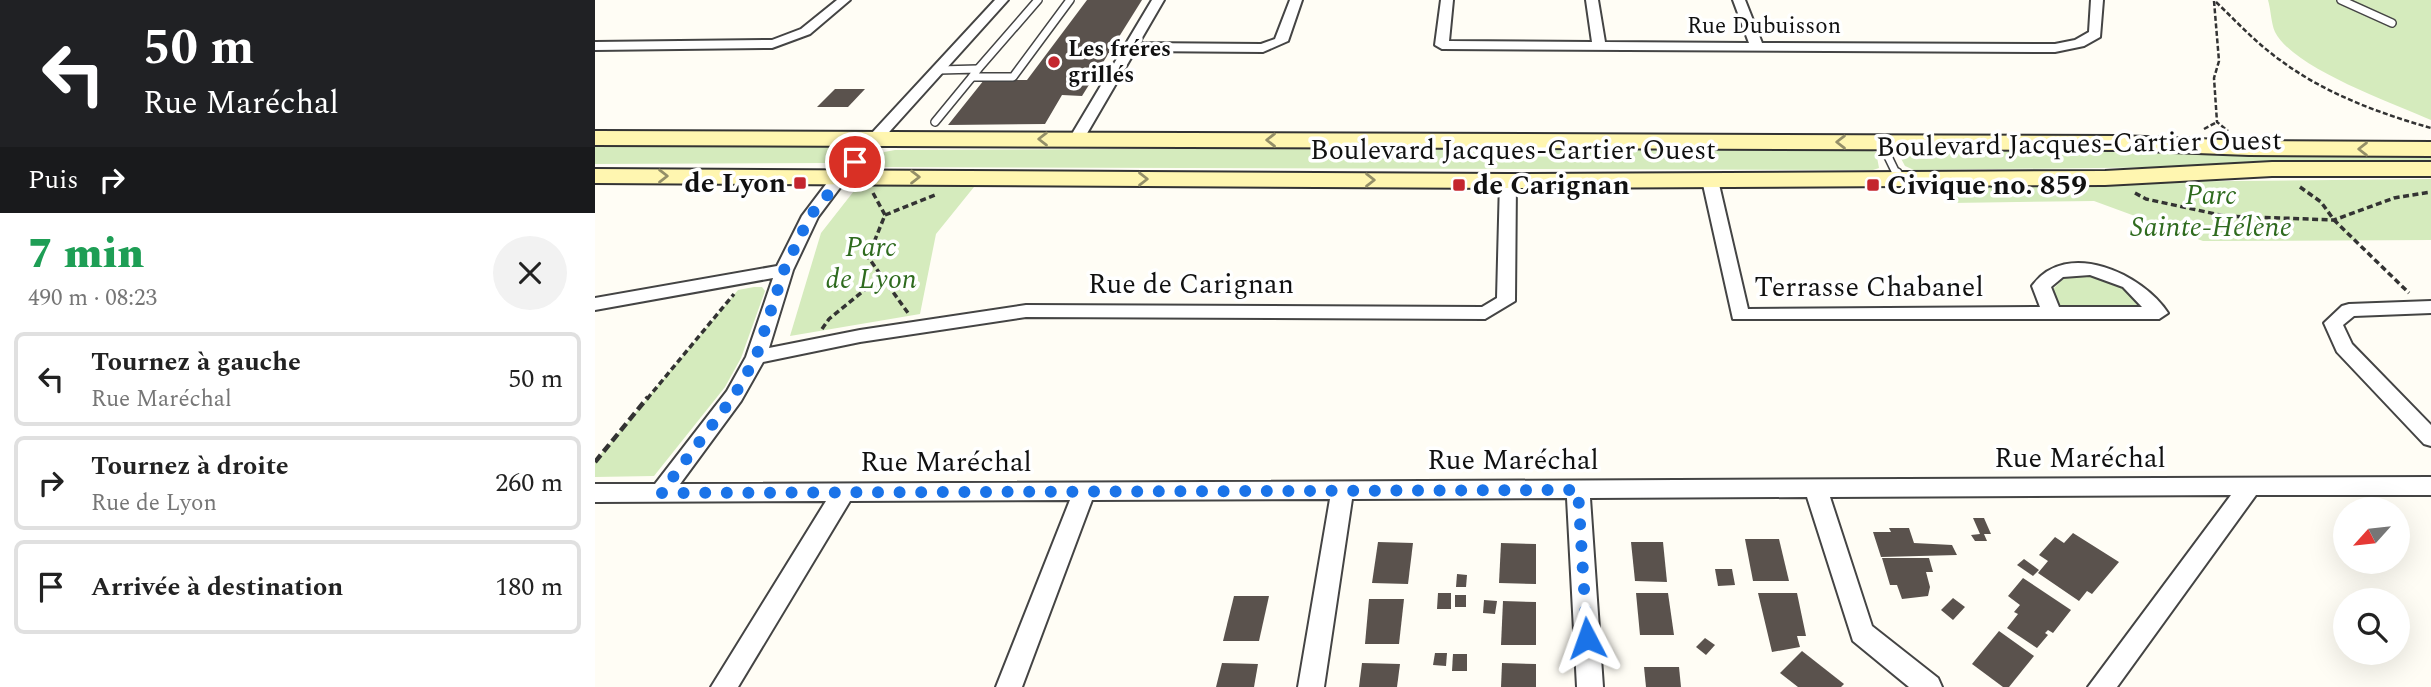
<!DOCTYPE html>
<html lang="fr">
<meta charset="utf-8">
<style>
:root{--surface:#fff;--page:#f2f2f2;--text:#222;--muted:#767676;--line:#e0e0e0}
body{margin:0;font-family:Spectral,serif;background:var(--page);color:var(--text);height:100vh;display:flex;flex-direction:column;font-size:26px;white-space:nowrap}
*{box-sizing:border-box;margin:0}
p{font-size:23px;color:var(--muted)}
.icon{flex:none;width:38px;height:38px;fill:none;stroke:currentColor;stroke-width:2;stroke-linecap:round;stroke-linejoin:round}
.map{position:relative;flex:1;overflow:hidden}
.panel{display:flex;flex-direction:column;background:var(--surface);width:595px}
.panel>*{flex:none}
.guide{background:#202124;color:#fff;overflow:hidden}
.needle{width:46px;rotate:243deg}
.fabs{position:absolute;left:1738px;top:497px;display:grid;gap:14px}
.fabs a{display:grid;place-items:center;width:77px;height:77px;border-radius:50%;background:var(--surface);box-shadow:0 7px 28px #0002;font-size:35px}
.pin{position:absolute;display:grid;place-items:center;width:60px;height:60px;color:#fff;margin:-30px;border:4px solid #fff;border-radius:50%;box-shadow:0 2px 7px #0007}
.me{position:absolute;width:77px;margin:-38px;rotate:356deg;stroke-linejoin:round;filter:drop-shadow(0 0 5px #0008)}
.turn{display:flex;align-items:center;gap:24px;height:147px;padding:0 28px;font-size:32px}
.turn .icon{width:91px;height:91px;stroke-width:2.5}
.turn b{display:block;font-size:49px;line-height:60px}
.then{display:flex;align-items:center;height:66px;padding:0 28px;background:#0003;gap:14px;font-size:26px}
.round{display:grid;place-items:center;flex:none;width:74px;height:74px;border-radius:37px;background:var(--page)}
.overview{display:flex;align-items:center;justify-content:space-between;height:119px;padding:0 28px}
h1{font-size:42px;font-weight:800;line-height:52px;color:#1e9e55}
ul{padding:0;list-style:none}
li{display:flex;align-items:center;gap:21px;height:94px;margin:0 14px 10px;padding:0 14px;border:4px solid var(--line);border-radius:10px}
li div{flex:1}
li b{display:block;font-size:26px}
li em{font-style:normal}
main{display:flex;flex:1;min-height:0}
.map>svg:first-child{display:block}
.green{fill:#d5ebbd}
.building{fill:#5a524d}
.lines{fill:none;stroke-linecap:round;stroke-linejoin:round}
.lane-far1-casing{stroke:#444;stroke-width:10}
.lane-casing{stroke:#444;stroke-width:12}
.street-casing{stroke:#444;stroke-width:4}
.secondary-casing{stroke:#333;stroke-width:4}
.path-far2{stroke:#333;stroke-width:2.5;stroke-dasharray:5 2.5;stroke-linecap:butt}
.path-far1{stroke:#333;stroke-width:3.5;stroke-dasharray:6 3.5;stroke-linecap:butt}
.path{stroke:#333;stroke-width:4.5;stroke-dasharray:9 4.5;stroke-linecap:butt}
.lane-far1{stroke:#fff;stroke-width:7}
.lane{stroke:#fff;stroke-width:9}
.street{fill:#fff;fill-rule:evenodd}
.secondary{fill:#fff6b0;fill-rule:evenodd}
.oneway{stroke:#948f68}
.route{stroke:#1a73e8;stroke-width:12;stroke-dasharray:0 21.6}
.poi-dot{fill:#c4262e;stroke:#fff;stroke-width:2.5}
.labels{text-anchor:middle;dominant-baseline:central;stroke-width:7;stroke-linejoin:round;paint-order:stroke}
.far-street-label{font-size:23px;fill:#111;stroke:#fff}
.far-poi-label{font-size:23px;font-weight:bold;fill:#111;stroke:#fff;text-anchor:start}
.street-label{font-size:28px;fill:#111;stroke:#fff}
.poi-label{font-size:28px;font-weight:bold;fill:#111;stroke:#fff;text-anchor:start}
.park-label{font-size:28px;font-style:italic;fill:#2f6b1f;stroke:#fff}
</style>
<main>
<section class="panel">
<div class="guide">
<div class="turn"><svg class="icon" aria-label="left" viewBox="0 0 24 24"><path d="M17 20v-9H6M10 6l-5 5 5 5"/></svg><div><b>50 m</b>Rue Maréchal</div></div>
<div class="then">Puis<svg class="icon" aria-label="right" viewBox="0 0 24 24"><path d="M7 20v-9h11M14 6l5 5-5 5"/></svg></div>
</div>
<div class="overview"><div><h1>7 min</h1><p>490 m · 08:23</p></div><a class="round"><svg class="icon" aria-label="close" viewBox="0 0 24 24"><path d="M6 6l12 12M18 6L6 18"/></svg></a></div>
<ul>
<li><svg class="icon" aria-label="left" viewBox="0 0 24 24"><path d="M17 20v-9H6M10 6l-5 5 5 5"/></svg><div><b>Tournez à gauche</b><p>Rue Maréchal</p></div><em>50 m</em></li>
<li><svg class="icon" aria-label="right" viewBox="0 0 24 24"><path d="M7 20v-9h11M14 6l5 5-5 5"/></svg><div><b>Tournez à droite</b><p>Rue de Lyon</p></div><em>260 m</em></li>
<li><svg class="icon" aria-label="arrive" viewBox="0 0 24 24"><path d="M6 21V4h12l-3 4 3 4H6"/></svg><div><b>Arrivée à destination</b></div><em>180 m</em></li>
</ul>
</section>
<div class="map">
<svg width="1836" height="687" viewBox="0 0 1836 687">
<rect width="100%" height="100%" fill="#fffdf5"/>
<g class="green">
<path d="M1673,0h163v120c-37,-16 -138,-52 -156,-88 -4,-9 -4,-22 -7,-32z"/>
<path d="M0,146h250l5,4 -6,8 -15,5 -234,1z"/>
<path d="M942,147l326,1 13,4 3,16 -6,2 -1000,-3 11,-15 11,-2z"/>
<path d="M1517,148l319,5v11l-517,6 -9,-4 -8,-15z"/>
<path d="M1836,179v61l-228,1 -109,-40 -143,2 -11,-19z"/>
<path d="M266,182h117l-42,52 -16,80 -130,22 31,-103z"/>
<path d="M1499,275l30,11 21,22h-89l-3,-19 12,-12z"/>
<path d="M159,287h8l3,4 -24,67 -16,29 -71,89 -59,1v-16l143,-171z"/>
</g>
<g class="building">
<path d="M492,0h55l-60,96 -20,-1 -17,29 -97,1 36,-45h43z"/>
<path d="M240,89h30l-17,18h-31z"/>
<path d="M1378,518h11l7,16h-7l3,7h-12l-4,-6 9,-1z"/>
<path d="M1294,528h20l5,15 38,2 5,10 -76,2 -8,-25h18z"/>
<path d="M1478,533l46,29 -27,32 -5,-3 -8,10 -41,-28 10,-12 -9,-6 16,-18 9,6z"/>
<path d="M1150,539h34l10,42h-36z"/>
<path d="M783,542l35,1 -5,41 -36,-1z"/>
<path d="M1036,542h32l4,40 -32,-1z"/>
<path d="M906,543l35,1v40l-37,-1z"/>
<path d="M1287,558h47l4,14h-7l4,15 -2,9 -26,3 -5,-14h-7z"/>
<path d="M1429,559l15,11 -6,6 -16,-11z"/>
<path d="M1120,569h17l3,16 -17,1z"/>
<path d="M862,574l10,1 -1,12h-10z"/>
<path d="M1428,578l48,32 -18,23 -5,-3 -3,3 3,2 -11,13 -30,-20 11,-14 -4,-2 6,-7 -12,-9z"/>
<path d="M843,593h13v16h-14z"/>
<path d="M1041,593h32l6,42h-34z"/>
<path d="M1163,593h39l9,43h-9l3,11 -28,5z"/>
<rect x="860" y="595" width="11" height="12"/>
<path d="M639,596h35l-10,45h-36z"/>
<path d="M1358,598l12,9 -12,13 -12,-10z"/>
<path d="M774,599h35l-5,45h-34z"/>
<path d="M889,600l13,1 -2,13 -12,-1z"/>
<path d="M908,601l33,1v43h-35z"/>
<path d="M1404,631l35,25 -25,31h-6l-31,-23z"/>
<path d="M1110,638l10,7 -9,10 -10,-8z"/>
<path d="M1207,651l42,33 -3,3h-43l-18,-14z"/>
<path d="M840,653h12l-1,13 -13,-1z"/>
<path d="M858,654h14v17h-15z"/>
<path d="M627,663l36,1 -4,23h-38z"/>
<path d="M767,663l38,1 -3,23h-38z"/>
<path d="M907,663l34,1v23h-35z"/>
<path d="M1049,667h35l2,20h-35z"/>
</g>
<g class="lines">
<g class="lane-far1-casing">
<g id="lane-far1">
<path d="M1746,0l51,23"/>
<path d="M383,69l60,-69"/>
<path d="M344,70l39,-1 -6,8h41l57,-77"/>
<path d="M340,122l37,-45"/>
<path d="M1286,142l16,33"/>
</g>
</g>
<g class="lane-casing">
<path id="lane" d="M1302,173l2,5"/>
</g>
<g class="street-casing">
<g id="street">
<path d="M242,0h13l-40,34 -38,14 -177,2v-8l177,-2 29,-11z"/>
<path d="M400,0h13l-163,181 -27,36 -25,53 -24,78 91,-18 166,-25 456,2 15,-9 3,-117 8,-5 8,5 -1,120 -30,18 -459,-2 -166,25 -97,20 -22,39 -61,83 1751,-7v18h-175l-139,192h-29l143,-192 -401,2 42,129 66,52 4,9h-33l-56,-46 -46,-144 -217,1 13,189h-26l-10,-189 -215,1 -28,188h-26l32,-188 -238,1 -70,187h-26l74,-187 -220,1 -112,186h-27l115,-186 -231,1v-18h60l72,-93 19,-34 27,-79 -178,32v-12l182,-32 25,-50 31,-41z"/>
<path d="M557,0h12l-25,43 122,1 14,-5 15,-39h12l-14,41 -25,11 -128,-1 -53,91h-10l-3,-3z"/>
<path d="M846,0h12l-4,41 143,1 -6,-42h12l7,42 144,1 -16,-43h12l17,43 293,1 20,-4 14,-8 2,-32h12l-3,37 -16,9 -29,6 -613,-3 -7,-4z"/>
<path d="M1115,175l8,5 30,129 292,-2 -8,-21c34,-48 111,-12 136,27l-9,6h-426l-31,-139zM1495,275l33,12 19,20h-83l-8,-20 12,-10z"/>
<path d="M1836,301v12l-77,3 -11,9 9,19 79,81v21l-7,-2 -87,-92 -13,-29 18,-17 7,-2z"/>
</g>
</g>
<g class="secondary-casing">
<g id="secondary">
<path d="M0,131l1524,5 130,5 182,1v14l-182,-1 -130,-5 -1524,-5z"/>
<path d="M1677,162h159v14h-159l-167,9 -597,3 -913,-5v-14l913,5 597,-3z"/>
</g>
</g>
<g class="path-far2">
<path d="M1619,1l5,60 -5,17 3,44 11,9"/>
<path d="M1621,2c21,20 40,41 64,58 44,33 98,53 151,68"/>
<path d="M1609,129l13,-7"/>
</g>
<g class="path-far1">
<path d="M1705,187l21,15 13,18 75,73"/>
<path d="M278,193l12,22 -17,42 40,56"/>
<path d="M1540,193l11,6 79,17 109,4 60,-22 37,-6"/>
<path d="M290,215l50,-20"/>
<path d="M227,329l7,-10 54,-44"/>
<path d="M52,399l87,-105"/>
</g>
<path class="path" d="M0,462l53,-65"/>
<use href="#lane-far1" class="lane-far1"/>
<use href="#lane" class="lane"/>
<use href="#street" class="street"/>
<use href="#secondary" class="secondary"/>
</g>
<defs><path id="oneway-chevron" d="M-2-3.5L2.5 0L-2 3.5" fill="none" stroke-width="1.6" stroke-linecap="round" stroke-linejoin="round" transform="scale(1.75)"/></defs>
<g class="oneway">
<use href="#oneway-chevron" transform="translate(448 139) rotate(-180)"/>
<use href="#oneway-chevron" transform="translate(676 140) rotate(-180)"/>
<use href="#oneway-chevron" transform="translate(1246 142) rotate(-180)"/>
<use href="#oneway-chevron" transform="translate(1768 149) rotate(-180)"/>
<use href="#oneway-chevron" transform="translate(68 176)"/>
<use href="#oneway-chevron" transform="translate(320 177)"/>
<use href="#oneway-chevron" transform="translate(548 179)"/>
<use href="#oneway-chevron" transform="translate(775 180)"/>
</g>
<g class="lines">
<path class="route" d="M260,162l-45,54 -26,54 -28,87 -22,39 -73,97 917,-3 9,148"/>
</g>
<g class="poi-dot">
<circle cx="459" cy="62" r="7"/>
<rect x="198" y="176" width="14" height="14" rx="3.5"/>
<rect x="857" y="178" width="14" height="14" rx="3.5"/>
<rect x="1271" y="178" width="14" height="14" rx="3.5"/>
</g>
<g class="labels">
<g class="far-street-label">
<text x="1169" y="26">Rue Dubuisson</text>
</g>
<g class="far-poi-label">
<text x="473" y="49">Les fréres<tspan x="473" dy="26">grillés</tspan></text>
</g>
<g class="street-label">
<text transform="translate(1484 144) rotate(-1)">Boulevard Jacques-Cartier Ouest</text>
<text x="918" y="150">Boulevard Jacques-Cartier Ouest</text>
<text x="596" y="284">Rue de Carignan</text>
<text x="1274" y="287">Terrasse Chabanel</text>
<text x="1485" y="458">Rue Maréchal</text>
<text x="918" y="460">Rue Maréchal</text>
<text x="351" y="462">Rue Maréchal</text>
</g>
<g class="poi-label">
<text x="191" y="183" text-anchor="end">de Lyon</text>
<text x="878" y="185">de Carignan</text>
<text x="1292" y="185">Civique no. 859</text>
</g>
<g class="park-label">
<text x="1616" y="195">Parc<tspan x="1616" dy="32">Sainte-Hélène</tspan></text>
<text x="276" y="247">Parc<tspan x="276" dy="32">de Lyon</tspan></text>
</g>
</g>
</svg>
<div class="fabs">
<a><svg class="needle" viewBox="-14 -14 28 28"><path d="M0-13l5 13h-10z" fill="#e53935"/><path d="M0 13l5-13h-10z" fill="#767676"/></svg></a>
<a><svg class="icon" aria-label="search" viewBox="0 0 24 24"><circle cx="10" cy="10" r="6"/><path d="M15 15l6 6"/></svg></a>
</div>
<div class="pin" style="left:260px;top:162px;background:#d93025"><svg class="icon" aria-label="arrive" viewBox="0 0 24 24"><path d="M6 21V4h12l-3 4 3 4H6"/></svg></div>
<svg class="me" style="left:992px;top:638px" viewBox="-20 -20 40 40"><path d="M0-17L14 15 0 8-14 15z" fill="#1a73e8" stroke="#fff" stroke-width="4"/></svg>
</div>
</main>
